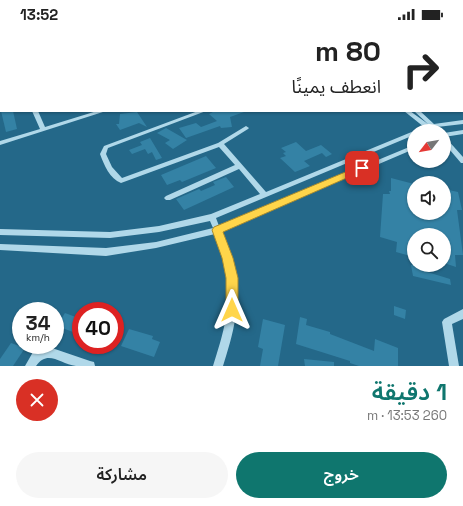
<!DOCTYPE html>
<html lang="ar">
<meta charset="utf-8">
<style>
:root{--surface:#fff;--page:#f6f6f6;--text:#222;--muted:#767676;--accent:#0f766e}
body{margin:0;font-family:"Space Grotesk","Noto Sans Arabic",sans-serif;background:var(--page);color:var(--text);direction:rtl;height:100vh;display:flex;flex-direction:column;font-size:15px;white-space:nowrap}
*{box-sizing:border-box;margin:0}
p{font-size:13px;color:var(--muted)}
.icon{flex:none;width:22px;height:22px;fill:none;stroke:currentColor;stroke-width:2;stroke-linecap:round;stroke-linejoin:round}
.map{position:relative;height:338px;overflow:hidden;direction:ltr}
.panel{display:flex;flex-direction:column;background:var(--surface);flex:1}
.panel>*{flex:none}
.hud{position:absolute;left:0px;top:0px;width:463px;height:84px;box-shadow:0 1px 3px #0004;direction:rtl;background:#fff;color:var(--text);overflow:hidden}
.needle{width:26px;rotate:239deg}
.controls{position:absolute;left:407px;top:96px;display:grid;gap:8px}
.controls a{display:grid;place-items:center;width:44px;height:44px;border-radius:50%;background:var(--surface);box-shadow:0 1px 3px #0004;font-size:20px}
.speed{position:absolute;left:12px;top:274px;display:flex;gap:8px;font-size:20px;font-weight:700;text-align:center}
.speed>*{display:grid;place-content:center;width:52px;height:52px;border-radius:50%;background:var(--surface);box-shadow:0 1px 3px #0004;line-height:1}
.speed small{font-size:10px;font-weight:400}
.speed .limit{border:6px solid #d22;background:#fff;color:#111}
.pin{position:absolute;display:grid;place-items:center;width:34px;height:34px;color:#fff;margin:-17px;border-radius:8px;box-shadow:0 2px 6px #0006}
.me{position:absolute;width:44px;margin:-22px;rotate:0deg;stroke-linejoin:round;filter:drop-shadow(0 0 3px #0008)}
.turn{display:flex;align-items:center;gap:14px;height:84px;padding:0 16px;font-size:18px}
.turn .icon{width:52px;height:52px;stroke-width:2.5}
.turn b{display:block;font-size:28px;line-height:34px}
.round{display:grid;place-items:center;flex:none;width:42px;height:42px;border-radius:21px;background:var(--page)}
.headline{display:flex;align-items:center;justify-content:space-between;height:68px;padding:0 16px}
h1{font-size:24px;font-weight:600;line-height:30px;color:var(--accent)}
.primary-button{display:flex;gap:8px;margin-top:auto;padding:8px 16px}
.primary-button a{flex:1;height:46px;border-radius:24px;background:var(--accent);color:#fff;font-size:16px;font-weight:600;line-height:46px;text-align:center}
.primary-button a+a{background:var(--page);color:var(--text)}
.status{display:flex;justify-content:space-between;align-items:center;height:28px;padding:0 20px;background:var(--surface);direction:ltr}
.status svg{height:11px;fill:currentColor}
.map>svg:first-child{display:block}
.building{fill:#3482a5}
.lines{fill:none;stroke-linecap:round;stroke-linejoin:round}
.minor{fill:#b0d8e9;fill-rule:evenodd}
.route{fill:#ffd54a;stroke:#a68a30}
</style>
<div class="status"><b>13:52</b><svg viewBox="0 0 49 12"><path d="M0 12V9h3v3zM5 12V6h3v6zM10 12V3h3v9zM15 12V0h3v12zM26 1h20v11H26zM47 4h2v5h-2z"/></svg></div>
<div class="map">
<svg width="463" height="338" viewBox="0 0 463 338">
<rect width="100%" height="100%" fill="#246889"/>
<g class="building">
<path d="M1,83h12l4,18 -11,3z"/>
<path d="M215,83l29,1 -14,5 2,10 -11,1 -1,-2 -34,12 -7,-10 17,-5 5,4 16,-6 -8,-7z"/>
<path d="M137,84l10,15 -8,-4 -19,7 -4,-6h3l1,-10z"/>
<path d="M166,100l21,12 -14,9 -8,-6 5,-3 -13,-7z"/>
<path d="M150,110l12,20 -6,2 -4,-8 -4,2 -3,-5 -13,5 -3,-4 13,-5 -2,-3z"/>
<path d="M296,114l10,9 15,-6 11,9 -6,3 -4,-4 -18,8 6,5 -15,6 -15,-14 6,-2 -3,-3 3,-1 -5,-4z"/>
<path d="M206,128l10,12 -34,14 -2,-2 -13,5 -6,-10z"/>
<path d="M226,149l8,10 -50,23 -8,-11 23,-10 2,2 14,-6 -2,-3z"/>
<path d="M391,150l23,6v29h30v-24l14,3 4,18h-5l6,45h-8l1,12 -12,-4v-28h-30v22l-18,-5 1,-10 -17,-5 3,-43h7l-1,-3h2z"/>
<path d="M411,237h12l1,6 26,8 1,6 -38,-9z"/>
<path d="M394,278l12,4 -1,9 -11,-4z"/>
<path d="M65,285l16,6v16l-24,-9z"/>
<path d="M300,289l7,2 -1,6 24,7v2l44,17 1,-12 23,9v18h-39l-9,-3v-2l-54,-17z"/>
<path d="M263,291l22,6 -7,41h-18l3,-17 -5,-2z"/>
<path d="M129,301l24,7 -1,3 8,3 -6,15 -33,-11z"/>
<path d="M11,315l14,5 -12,18h-13v-7z"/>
<path d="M304,331l30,3v4h-29z"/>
</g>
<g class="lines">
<g class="minor">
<path d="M3,0h4l1,1h-4z"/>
<path d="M120,0h4l1,1h-4z"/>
<path d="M347,0h5l1,1h-5z"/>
<path d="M356,0h5l1,1h-5z"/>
<rect x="0" y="8" width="1" height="6"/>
<rect x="0" y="50" width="1" height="2"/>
<path d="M32,83h6l7,16 52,-16h9l-106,34v-4l40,-12z"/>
<path d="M198,83h8l-98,37 -2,6 6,13 10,11 96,-35 28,-17 3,2 -1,1 -24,15 42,48 148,-61v4l-198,83 3,8 195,-81v4l-192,82c5,13 10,25 13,38 7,33 -2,66 -12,97h-10c10,-31 20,-64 13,-97 -2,-12 -6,-24 -11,-35l-59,14 -50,8 -106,-6v-6l106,4 50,-6 57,-14 -3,-7 -51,11 -49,6 -110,-3v-6l110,3 49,-6 52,-12 49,-20 -21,-25 -69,31h-4l-2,-2 2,-2 69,-31 -16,-18 -98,36c-11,-4 -17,-18 -21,-29l4,-8z"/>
<path d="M404,83h6l18,13 -14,-13h6l14,13 29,-4v4l-26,3v2l-2,1 1,1h-7l-1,-1 -4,1h-9l9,-4z"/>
<path d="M463,102v4l-19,3v-4z"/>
<path d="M444,109l2,1 17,19v6h-2l-17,-20z"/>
<path d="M463,281v10l-11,5 7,42h-10l-7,-44 2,-3z"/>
<path d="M49,319l41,14 4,1 1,4c-6,0 -13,0 -19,0 -16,-2 -28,-17 -40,0h-11l8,-14z"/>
</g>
</g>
<path class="route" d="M362,137l4,3 -1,2 -142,62 10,26 5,20v32l-2,4 -4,2 -4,-2 -2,-4v-32l-4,-20 -10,-28 2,-3z"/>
</svg>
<div class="controls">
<a><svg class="needle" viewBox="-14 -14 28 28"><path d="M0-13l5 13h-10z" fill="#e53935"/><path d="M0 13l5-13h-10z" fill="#767676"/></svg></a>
<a><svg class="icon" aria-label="sound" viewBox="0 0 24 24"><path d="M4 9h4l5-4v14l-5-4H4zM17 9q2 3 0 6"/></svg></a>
<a><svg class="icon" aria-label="search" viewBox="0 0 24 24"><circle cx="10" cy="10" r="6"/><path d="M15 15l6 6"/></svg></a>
</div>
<div class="speed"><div>34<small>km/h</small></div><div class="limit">40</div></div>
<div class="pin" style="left:362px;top:140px;background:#d93025"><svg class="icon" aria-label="arrive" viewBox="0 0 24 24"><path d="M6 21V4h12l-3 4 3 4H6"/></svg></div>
<svg class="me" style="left:232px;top:282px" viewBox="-20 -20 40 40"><path d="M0-17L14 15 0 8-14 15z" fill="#ffd54a" stroke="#fff" stroke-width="4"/></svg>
<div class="hud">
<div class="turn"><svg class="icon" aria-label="right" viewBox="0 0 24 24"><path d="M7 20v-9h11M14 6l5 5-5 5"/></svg><div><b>80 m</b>انعطف يمينًا</div></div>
</div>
</div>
<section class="panel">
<div class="headline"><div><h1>1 دقيقة</h1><p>260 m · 13:53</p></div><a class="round" style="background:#d93025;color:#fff"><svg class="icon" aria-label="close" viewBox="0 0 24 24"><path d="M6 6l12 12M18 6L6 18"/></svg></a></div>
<div class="primary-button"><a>خروج</a><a>مشاركة</a></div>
</section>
